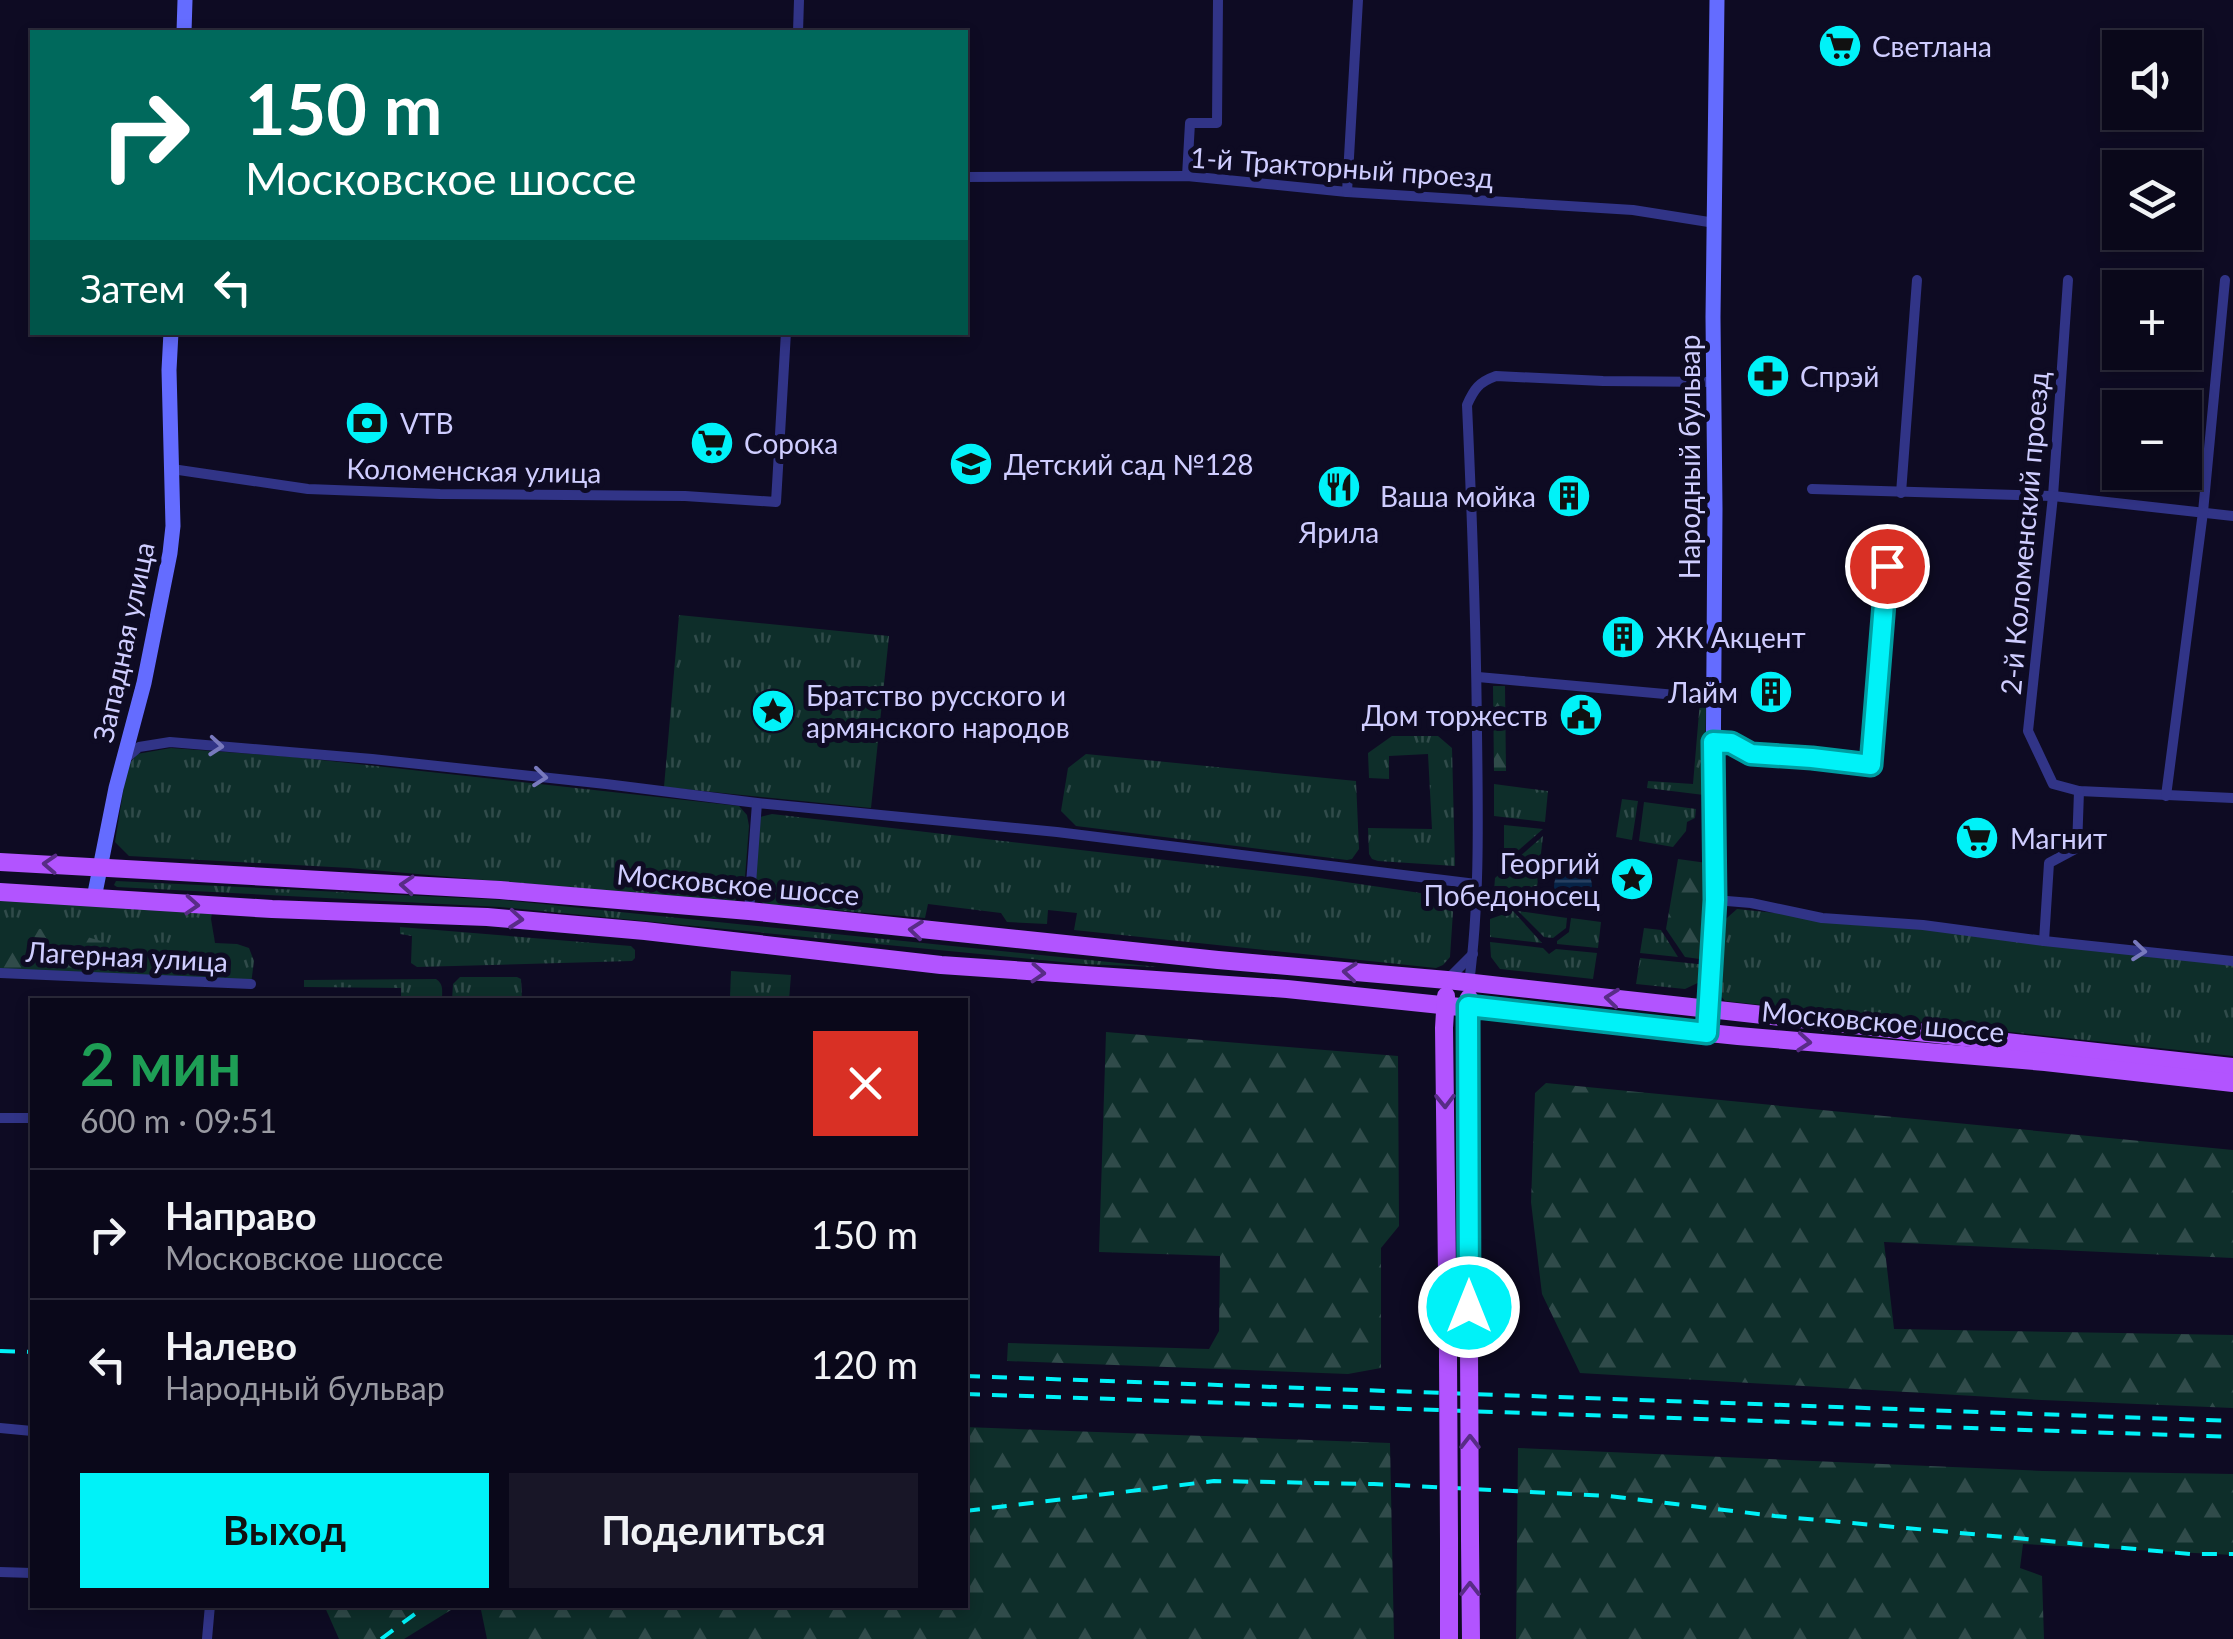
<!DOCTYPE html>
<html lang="ru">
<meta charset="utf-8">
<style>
:root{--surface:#0a081a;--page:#181627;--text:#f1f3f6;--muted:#999aa2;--line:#2a2939;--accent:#00f2f8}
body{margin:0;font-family:Lato,sans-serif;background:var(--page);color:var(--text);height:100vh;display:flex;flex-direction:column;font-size:38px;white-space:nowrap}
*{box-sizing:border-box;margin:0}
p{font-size:32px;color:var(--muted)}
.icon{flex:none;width:55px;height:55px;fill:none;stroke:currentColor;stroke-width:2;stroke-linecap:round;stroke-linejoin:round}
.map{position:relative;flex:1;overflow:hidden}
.sheet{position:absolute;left:30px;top:998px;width:938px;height:610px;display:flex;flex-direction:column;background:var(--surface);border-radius:0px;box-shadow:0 5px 15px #0003,0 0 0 2px var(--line)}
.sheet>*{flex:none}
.banner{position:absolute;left:30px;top:30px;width:938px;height:305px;border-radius:0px;box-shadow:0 5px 15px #0003,0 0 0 2px var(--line);background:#00695c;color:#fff;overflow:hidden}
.fabs{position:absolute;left:2102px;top:30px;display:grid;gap:20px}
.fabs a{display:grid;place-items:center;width:100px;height:100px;border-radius:0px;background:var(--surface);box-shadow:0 5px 15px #0003,0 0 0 2px var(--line);font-size:50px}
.pin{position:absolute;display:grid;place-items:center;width:85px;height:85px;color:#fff;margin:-42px;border:5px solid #fff;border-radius:50%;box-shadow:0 2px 10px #0007}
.me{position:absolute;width:110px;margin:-55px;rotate:0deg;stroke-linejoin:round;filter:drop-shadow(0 0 8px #0008)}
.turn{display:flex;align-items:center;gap:35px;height:210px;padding:0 50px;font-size:45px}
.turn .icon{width:130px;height:130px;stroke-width:2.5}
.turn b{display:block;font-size:70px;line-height:85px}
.then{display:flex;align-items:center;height:95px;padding:0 50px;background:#0003;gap:20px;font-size:38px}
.round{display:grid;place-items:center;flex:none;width:105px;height:105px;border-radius:0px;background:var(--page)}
.head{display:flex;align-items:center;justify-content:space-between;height:170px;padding:0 50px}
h1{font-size:60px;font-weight:700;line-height:75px;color:#1e9e55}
.primary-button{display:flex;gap:20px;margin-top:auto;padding:20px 50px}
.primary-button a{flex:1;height:115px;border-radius:0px;background:var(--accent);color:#111;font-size:40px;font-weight:700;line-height:115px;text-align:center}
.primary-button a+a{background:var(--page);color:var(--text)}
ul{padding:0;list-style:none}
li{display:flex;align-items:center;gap:30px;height:130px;padding:0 50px;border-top:2px solid var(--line)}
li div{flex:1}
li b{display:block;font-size:38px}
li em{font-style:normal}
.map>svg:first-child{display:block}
.grass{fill:url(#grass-tufts)}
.forest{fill:url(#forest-firs)}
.water{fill:url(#water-rules)}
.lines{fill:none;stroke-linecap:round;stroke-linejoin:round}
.street{stroke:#313487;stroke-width:10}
.secondary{stroke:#646cff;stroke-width:15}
.primary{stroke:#b254ff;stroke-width:18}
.rail{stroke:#00f2f8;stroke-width:4;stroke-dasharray:15 12;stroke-linecap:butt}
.primary-bridge{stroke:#b254ff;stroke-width:18}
.oneway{stroke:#7879bd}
.oneway2{stroke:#582c86}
.route-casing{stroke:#009da1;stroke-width:25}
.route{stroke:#00f2f8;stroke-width:18}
.labels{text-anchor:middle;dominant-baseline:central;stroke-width:10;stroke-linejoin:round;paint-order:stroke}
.poi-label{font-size:28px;fill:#cfcdff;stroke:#0e0b23;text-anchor:start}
.street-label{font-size:28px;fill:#cfcdff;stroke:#0e0b23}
</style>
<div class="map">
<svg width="2233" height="1639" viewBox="0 0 2233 1639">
<defs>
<pattern id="grass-tufts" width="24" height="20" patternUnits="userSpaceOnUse" patternTransform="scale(2.5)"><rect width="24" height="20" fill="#0e2e2a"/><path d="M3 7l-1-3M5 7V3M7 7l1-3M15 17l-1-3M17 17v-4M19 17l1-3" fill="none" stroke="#304b4a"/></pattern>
<pattern id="forest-firs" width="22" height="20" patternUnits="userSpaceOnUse" patternTransform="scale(2.5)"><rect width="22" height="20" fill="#0e2e2a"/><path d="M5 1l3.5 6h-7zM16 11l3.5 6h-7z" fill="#304b4a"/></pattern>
<pattern id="water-rules" width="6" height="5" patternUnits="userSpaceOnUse" patternTransform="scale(2.5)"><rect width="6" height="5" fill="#062347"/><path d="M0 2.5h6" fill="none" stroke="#294263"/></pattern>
</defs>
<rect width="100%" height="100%" fill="#0e0b23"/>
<g class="grass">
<path d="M679,615l210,21 -18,172 -207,-21z"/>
<path d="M1700,701l6,6 -2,88 -57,-7 1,-7 45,3z"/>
<path d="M1392,736h46l14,12 3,118 -77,-5 -6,-2 -3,-5 -1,-26 64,1 -4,-75 -39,2v23l-20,-1 -1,-25z"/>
<path d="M171,748l123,9 445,49 8,9 2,11 -5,64 -10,12 -384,-34 -221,-12 -14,-14 12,-75 10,-13z"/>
<path d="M1086,754l270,27 3,68 -7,10 -5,1 -271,-34 -15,-15 7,-43z"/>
<path d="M1494,784l54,7 -3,31 -51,-6z"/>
<path d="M1622,799l16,2 -6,39 -16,-3z"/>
<path d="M1644,802l52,7 -1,9 -8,4 -1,9 -13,16 -34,-6z"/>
<path d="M772,814l540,63 122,18 13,7 6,10 -3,45 -7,8 -7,3 -362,-38 3,-17 -29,-3 -1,14 -40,-2 -6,-9 -73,-9 -3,14 -161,-14 -6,-5c-5,-25 -2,-57 2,-82z"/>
<path d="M1504,825l39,4 -39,34z"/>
<path d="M1543,836l-7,60 -42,-5 1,-13z"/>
<path d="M116,881l387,19 655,67 -76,-3 -582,-57 -383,-20 -3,-2z"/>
<path d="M0,894l213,12 -2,13 4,24 22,1 12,4 5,13 -3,23 -251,-11z"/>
<path d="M1737,909l496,52v95l-508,-55 -6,-7v-69z"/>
<path d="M1513,911l29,32 -52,-6v-18z"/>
<path d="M1518,911l49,7 -1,10 -13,10 -9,-1z"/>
<path d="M1571,918l30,4 -3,26 -41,-4v-3l12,-9z"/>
<path d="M400,927l231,19 4,4v8l-3,3 -215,6 -6,-4 1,-27 -12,-2z"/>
<path d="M1644,928l17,2 17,27 -38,-4z"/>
<path d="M1490,942l53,6 6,6 7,-5 41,4 -4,26 -93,-10 -9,-12z"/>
<path d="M1640,958l67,7 -3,15 -19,9 -49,-5z"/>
<path d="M731,971l60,4 -2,25 -59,-3z"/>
<path d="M460,977h57l4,2 1,21h-70l1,-16z"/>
<path d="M436,979c8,5 6,12 6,21h-41v-12l-97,-1v-7z"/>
</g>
<g class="forest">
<path d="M1493,686h12l1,85h-12z"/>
<path d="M1678,859l29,4v97l-22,-3 -19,-28z"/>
<path d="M0,927l63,3 38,11 5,10 -4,26 -102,-4z"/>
<path d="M1106,1032l292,24 1,170 -18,22v120l-33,6 -341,-13 1,-18 201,6 10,-18 1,-75 -121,-4z"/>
<path d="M1546,1083l687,67v108l-349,-16 10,87 339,6v73l-191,-8 -462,-27 -38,-79 -11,-92 4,-109z"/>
<path d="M965,1427l425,16 4,196h-907l-7,-34h485z"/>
<path d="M1518,1448l525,23 190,3v81l-210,-11 -3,24 22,8 2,63h-528z"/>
<path d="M324,1605h135l-55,34h-65z"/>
</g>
<circle class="water" cx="1573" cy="886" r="19"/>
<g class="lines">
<g class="street">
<path d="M798,32l1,-32"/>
<path d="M1187,176l3,-53h27l1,-123"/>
<path d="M965,177l222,-1 160,16 286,18 82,13"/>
<path d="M1347,192l11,-192"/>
<path d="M2068,280l-15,216 -25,235 25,53 26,7 154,7"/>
<path d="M172,469l136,20 132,5 245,2 91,6 10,-170"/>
<path d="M1812,489l241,7 180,20"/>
<path d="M1901,493l16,-213"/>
<path d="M1478,677l220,20 15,4"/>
<path d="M1713,742l18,1 20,11 61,3 59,8 16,-199"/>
<path d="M125,759l14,-12 31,-5 202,17 234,25 151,19 300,29 419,52"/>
<path d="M2166,796l37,-284 22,-232"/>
<path d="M1715,900l36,3 71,15 101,7 121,16 189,20"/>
<path d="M749,911l8,-108"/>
<path d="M2044,941l5,-78 28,-15 2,-57"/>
<path d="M0,973l251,11"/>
<path d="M1447,980l26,-26"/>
<path d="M1469,983c11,-83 9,-167 8,-251 -1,-109 -5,-218 -10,-327 7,-16 12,-23 29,-29l107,5 112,1"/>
<path d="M0,1118h32"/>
<path d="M0,1428l32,3"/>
<path d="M0,1572l32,1"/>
<path d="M207,1639l3,-34"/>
</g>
<g class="secondary">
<path d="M184,32l1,-32"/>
<path d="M94,898l22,-110 28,-105 26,-130 3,-27 -4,-156 2,-38"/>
<path d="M1707,1033l8,-133 -2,-101 2,-290 -2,-192 4,-317"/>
</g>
<g class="primary">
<path d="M0,862l500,28 249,21 469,49 229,20 786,87"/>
<path d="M0,892l272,17 215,8 158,14 296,34 346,24 451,47 307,26 188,21"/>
<path d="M1446,996l-2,32 4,326"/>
<path d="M1469,998v347"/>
<path d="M1470,1539l1,100"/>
<path d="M1449,1639v-99"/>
</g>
<g class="rail">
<path d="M0,1351l32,1"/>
<path d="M965,1376l1268,45"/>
<path d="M965,1394l1268,43"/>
<path d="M965,1511l249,-30 160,3 235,12 166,20 415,38h43"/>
<path d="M381,1639l46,-34"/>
</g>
<g class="primary-bridge">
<path d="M1469,1345l1,194"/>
<path d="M1448,1354l1,186"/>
</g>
</g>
<defs><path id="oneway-chevron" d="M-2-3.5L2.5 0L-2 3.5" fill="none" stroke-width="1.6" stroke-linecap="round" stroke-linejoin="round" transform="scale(2.5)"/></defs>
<g class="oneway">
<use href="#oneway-chevron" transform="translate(216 746) rotate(5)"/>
<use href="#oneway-chevron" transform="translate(540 777) rotate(6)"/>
<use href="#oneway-chevron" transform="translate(2139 951) rotate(6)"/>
</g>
<g class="oneway2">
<use href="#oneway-chevron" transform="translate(50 864) rotate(-177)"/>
<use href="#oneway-chevron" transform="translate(407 885) rotate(-176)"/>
<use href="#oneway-chevron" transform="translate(192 905) rotate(4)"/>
<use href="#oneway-chevron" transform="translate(516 919) rotate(5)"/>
<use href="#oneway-chevron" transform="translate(916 930) rotate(-174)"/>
<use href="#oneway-chevron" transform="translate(1350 972) rotate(-175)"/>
<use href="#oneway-chevron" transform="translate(1038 973) rotate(3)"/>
<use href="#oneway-chevron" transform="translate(1612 998) rotate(-174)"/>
<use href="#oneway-chevron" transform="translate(1804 1042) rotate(5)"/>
<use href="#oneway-chevron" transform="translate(1445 1101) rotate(89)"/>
<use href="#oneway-chevron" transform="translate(1470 1442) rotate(-90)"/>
<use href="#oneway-chevron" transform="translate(1470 1589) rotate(-90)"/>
</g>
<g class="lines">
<g class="route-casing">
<path id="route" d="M1469,1307l-1,-301 239,27 8,-133 -2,-158 18,1 20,11 61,4 59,7 16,-199"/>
</g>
<use href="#route" class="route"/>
</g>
<defs>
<g id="supermarket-disc" transform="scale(2.25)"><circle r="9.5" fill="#00f2f8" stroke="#0e0b23"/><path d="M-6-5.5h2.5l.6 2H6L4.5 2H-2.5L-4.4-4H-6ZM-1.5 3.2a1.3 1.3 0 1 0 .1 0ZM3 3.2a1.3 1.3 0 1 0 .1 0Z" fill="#111"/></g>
<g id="pharmacy-disc" transform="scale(2.25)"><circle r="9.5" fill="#00f2f8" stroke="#0e0b23"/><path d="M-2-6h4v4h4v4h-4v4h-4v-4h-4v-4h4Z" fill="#111"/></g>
<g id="bank-disc" transform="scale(2.25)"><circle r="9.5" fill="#00f2f8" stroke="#0e0b23"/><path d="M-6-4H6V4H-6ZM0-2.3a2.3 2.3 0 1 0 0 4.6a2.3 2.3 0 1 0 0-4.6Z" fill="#111"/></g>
<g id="school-disc" transform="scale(2.25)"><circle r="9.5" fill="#00f2f8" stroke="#0e0b23"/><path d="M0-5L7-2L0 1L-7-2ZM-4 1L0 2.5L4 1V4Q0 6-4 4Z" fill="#111"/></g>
<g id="restaurant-disc" transform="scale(2.25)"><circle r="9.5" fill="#00f2f8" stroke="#0e0b23"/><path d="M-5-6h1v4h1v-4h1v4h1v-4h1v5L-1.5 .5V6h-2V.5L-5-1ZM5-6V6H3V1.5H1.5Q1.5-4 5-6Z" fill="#111"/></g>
<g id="building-disc" transform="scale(2.25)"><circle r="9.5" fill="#00f2f8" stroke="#0e0b23"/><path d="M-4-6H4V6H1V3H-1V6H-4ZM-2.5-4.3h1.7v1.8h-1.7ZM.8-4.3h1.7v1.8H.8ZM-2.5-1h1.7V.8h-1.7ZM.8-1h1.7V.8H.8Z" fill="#111"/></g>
<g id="sight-disc" transform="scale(2.25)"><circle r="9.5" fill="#00f2f8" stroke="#0e0b23"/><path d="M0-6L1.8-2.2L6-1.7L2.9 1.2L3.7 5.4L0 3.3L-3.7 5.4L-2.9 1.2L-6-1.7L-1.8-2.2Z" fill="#111"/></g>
<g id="civic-disc" transform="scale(2.25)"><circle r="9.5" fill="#00f2f8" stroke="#0e0b23"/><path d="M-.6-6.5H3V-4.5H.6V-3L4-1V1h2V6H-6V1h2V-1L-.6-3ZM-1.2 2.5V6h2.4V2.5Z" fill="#111"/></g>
</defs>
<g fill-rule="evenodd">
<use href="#supermarket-disc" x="1840" y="46"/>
<use href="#pharmacy-disc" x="1768" y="376"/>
<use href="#bank-disc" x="367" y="423"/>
<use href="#supermarket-disc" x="712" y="443"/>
<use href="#school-disc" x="971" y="464"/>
<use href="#restaurant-disc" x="1339" y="487"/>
<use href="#building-disc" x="1569" y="496"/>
<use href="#building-disc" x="1623" y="637"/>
<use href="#building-disc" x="1771" y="692"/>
<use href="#sight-disc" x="773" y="711"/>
<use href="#civic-disc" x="1581" y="715"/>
<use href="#supermarket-disc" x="1977" y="838"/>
<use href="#sight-disc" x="1632" y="879"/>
</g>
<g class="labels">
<g class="poi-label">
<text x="1872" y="46">Светлана</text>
<text x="1800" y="376">Спрэй</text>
<text x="400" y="423">VTB</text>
<text x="744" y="443">Сорока</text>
<text x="1004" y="464">Детский сад №128</text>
<text x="1536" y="496" text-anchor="end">Ваша мойка</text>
<text x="1339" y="532" text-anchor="middle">Ярила</text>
<text x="1656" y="637">ЖК Акцент</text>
<text x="1738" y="692" text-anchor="end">Лайм</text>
<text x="806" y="695">Братство русского и<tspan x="806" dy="32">армянского народов</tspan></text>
<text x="1548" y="715" text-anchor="end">Дом торжеств</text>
<text x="2010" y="838">Магнит</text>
<text x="1600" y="863" text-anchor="end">Георгий<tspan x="1600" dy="32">Победоносец</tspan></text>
</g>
<g class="street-label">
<text transform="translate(1342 167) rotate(4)">1-й Тракторный проезд</text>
<text transform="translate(1689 457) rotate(-90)">Народный бульвар</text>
<text transform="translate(474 470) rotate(1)">Коломенская улица</text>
<text transform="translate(2024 533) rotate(-85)">2-й Коломенский проезд</text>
<text transform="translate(123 642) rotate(-78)">Западная улица</text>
<text transform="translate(738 884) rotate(5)">Московское шоссе</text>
<text transform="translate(127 956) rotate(3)">Лагерная улица</text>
<text transform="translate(1883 1021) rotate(5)">Московское шоссе</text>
</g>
</g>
</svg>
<div class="fabs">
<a><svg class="icon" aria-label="sound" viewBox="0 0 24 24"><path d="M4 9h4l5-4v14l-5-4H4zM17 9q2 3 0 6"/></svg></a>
<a><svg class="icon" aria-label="layers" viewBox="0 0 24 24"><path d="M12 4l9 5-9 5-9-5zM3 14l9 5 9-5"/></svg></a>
<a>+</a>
<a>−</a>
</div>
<div class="pin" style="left:1887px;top:566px;background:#d93025"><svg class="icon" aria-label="arrive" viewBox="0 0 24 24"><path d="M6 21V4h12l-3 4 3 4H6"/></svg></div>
<svg class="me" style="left:1469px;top:1307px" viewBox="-20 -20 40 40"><circle r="17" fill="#00f2f8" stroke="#fff" stroke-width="3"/><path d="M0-11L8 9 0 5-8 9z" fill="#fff"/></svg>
<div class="banner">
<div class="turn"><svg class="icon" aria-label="right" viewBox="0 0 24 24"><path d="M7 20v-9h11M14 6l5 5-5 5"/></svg><div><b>150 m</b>Московское шоссе</div></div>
<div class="then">Затем<svg class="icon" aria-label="left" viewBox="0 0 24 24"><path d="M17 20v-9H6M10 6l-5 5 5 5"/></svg></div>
</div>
<section class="sheet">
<div class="head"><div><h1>2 мин</h1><p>600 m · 09:51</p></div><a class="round" style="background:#d93025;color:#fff"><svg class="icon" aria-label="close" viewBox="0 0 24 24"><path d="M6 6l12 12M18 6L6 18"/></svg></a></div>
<ul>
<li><svg class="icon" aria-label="right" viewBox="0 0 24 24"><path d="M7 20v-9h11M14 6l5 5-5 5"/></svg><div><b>Направо</b><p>Московское шоссе</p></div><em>150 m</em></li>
<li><svg class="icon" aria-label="left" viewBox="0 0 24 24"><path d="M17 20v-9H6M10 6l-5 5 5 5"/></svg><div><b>Налево</b><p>Народный бульвар</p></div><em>120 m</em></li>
</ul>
<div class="primary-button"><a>Выход</a><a>Поделиться</a></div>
</section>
</div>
